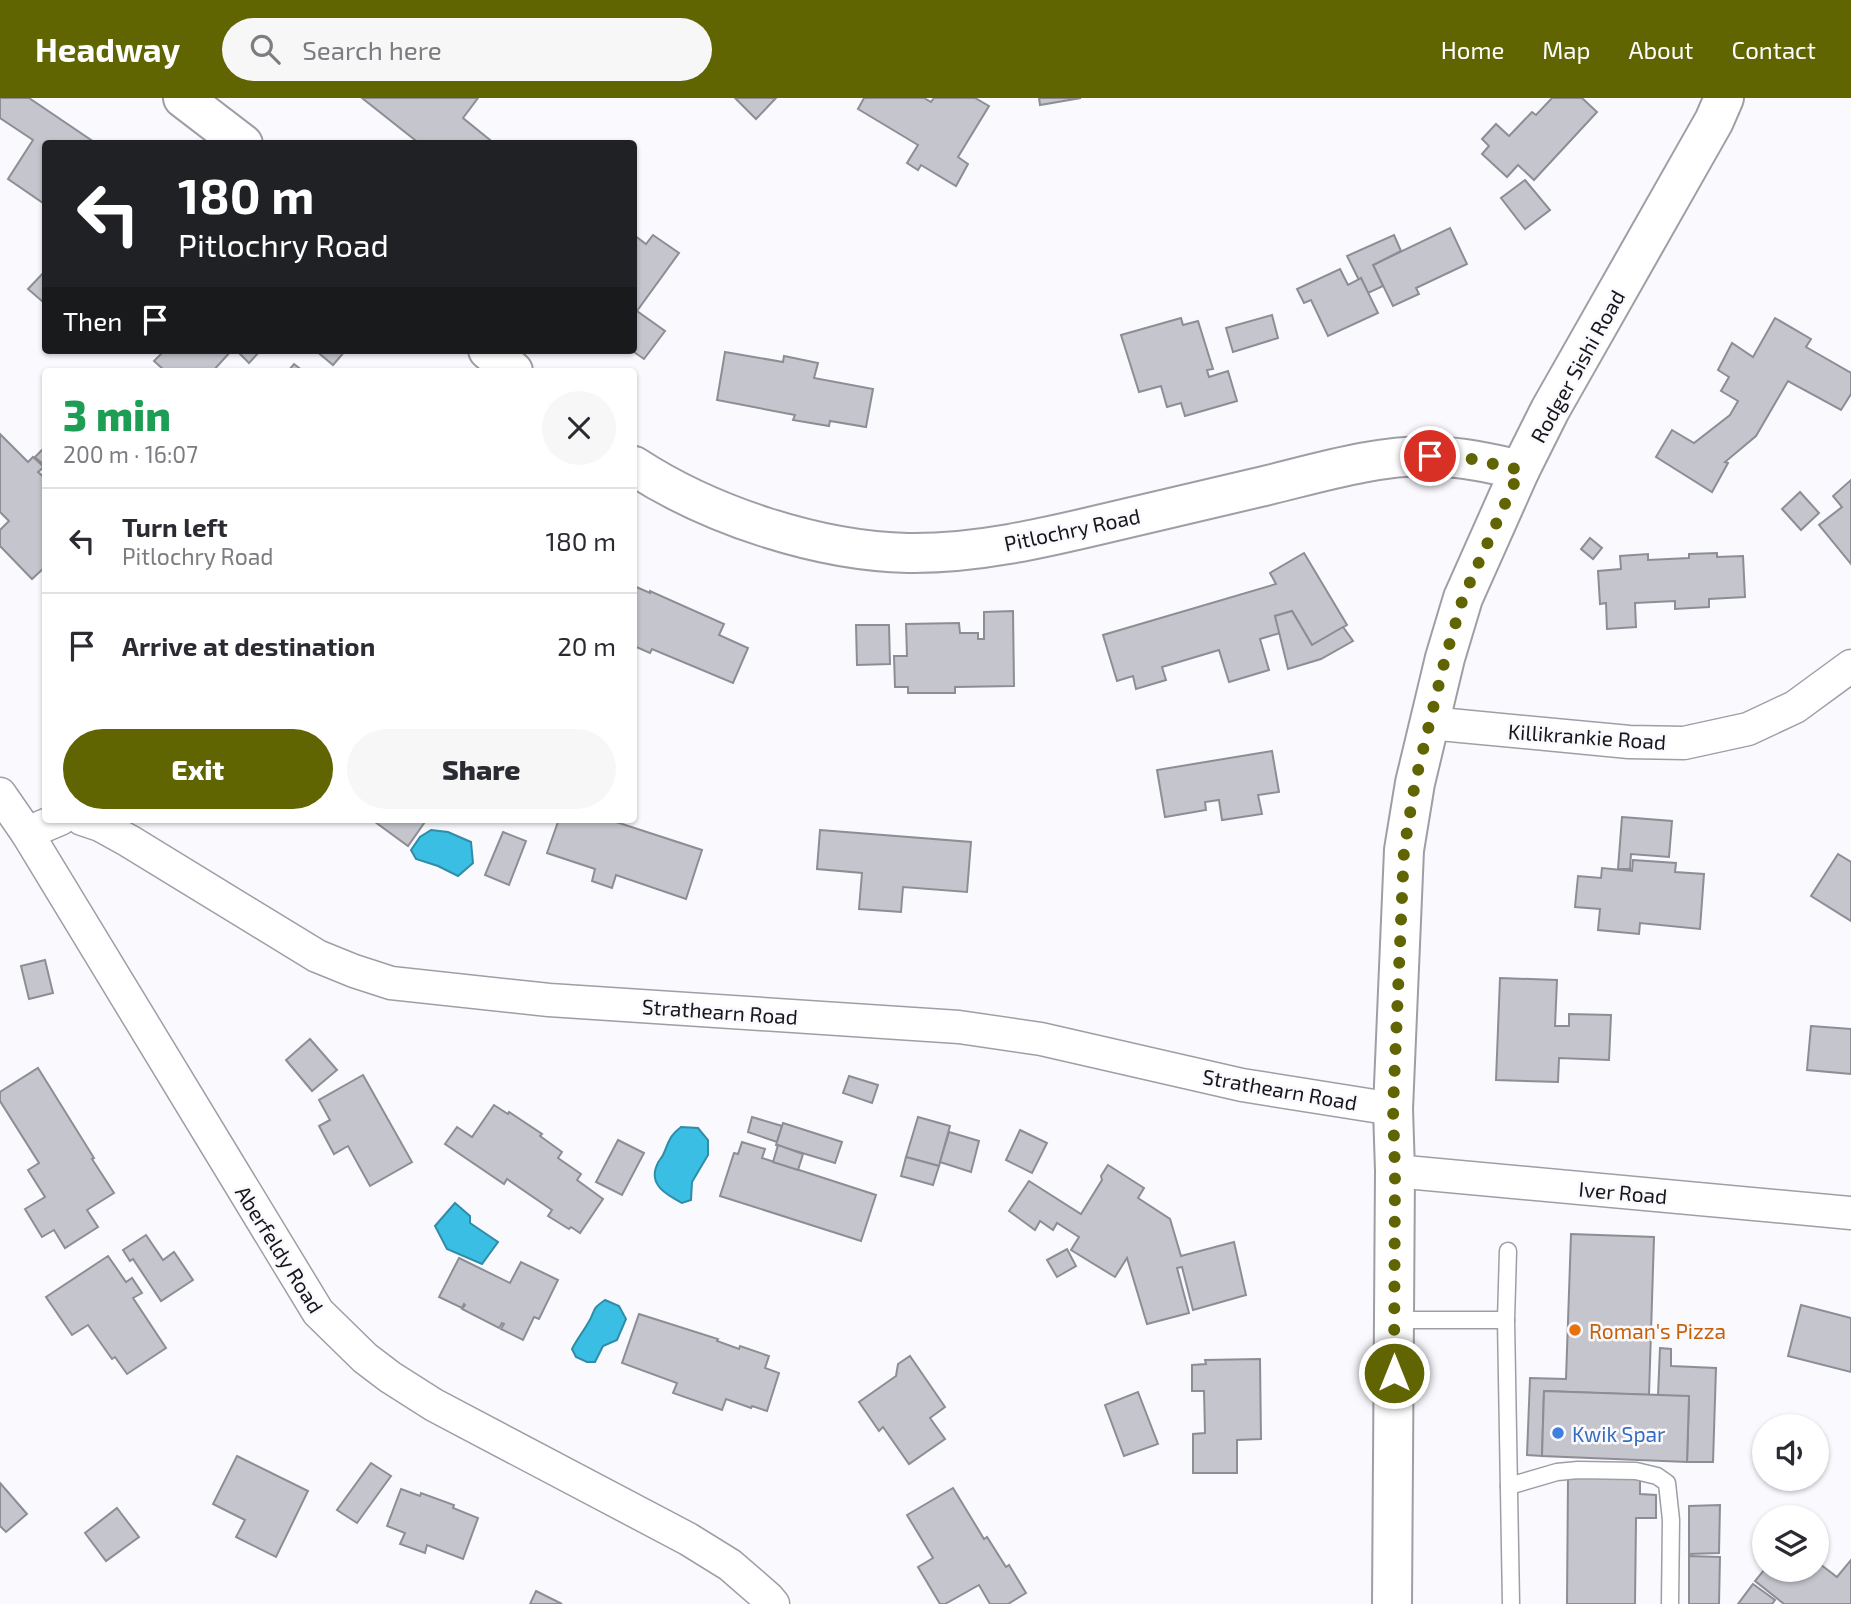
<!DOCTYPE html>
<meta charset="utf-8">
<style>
:root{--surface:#fff;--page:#f7f7f7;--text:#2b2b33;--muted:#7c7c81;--line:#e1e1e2;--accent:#606502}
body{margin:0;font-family:"Exo 2",sans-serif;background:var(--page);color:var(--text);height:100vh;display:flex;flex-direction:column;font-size:26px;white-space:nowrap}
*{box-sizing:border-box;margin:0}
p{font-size:23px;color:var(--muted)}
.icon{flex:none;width:38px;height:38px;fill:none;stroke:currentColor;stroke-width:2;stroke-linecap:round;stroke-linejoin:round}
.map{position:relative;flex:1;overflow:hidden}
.side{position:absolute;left:42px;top:270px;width:595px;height:455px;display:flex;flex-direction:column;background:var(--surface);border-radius:7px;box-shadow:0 2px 5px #0004}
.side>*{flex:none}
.banner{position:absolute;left:42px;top:42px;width:595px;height:214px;border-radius:7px;box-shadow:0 2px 5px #0004;background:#202124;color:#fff;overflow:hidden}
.controls{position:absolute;left:1752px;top:1316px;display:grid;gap:14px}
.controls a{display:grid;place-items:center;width:77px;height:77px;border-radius:50%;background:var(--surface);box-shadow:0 2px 5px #0004;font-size:35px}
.pin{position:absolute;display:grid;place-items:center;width:60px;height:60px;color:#fff;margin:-30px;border:4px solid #fff;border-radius:50%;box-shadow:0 2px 7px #0007}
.me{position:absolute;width:77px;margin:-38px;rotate:0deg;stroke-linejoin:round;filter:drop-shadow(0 0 5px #0008)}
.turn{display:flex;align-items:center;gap:24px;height:147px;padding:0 21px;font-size:32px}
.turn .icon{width:91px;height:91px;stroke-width:2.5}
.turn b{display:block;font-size:49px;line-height:60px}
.then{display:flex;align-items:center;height:66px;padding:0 21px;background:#0003;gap:14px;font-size:26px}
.round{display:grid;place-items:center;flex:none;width:74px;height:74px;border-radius:37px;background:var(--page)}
.headline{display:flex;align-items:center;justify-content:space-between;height:119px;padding:0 21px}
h1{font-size:42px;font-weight:800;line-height:52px;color:#1e9e55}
.button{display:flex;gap:14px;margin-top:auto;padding:14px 21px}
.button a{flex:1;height:80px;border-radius:42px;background:var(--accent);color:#fff;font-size:28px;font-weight:800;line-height:80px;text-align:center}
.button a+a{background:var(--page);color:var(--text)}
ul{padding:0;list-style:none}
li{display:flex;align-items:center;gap:21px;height:105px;padding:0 21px;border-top:2px solid var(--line)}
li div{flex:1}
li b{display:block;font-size:26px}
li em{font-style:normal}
header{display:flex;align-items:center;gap:42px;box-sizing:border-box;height:98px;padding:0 35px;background:var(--accent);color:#fff}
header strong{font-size:33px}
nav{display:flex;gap:38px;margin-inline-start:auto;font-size:24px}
.search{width:490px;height:63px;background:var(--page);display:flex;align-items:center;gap:18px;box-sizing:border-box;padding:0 24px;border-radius:38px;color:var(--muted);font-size:26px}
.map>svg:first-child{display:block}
.water{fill:#3bbee4;stroke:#308ca7;stroke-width:2}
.building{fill:#c5c5ce;stroke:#8d8d95;stroke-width:2}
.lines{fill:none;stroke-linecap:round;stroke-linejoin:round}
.lane-casing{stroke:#9e9ea6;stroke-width:19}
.street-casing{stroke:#9e9ea6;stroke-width:35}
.secondary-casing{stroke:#9e9ea6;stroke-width:42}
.lane{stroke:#fff;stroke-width:16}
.street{stroke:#fff;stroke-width:32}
.secondary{stroke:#fff;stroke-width:38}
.route{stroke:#606502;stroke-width:12;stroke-dasharray:0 21.6}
.food-dot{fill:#e8710a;stroke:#f9f9fe;stroke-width:2.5}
.shop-dot{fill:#3f7fe0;stroke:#f9f9fe;stroke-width:2.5}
.labels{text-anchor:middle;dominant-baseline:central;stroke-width:5;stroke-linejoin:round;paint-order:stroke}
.street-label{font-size:21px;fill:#17171a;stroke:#f9f9fe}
.food-label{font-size:21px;fill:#c56008;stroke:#f9f9fe;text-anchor:start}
.shop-label{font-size:21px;fill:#366cbe;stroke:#f9f9fe;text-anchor:start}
</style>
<header>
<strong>Headway</strong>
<div class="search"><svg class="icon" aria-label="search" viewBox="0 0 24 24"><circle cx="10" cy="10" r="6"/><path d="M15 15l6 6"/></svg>Search here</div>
<nav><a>Home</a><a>Map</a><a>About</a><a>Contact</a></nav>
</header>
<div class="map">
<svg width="1851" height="1506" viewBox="0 0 1851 1506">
<rect width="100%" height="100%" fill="#f9f9fe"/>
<g class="water">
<path d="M431,732l17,2 23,10 2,21 -15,13 -20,-10 -22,-7 -5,-9 9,-13z"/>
<path d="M681,1029l17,1 10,12v15l-16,27 -1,18 -9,3c-15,-8 -34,-18 -25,-38 1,-4 4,-6 6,-10 6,-13 6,-19 18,-28z"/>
<path d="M455,1105l15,13v7l28,19 -16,22 -35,-15 -12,-23z"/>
<path d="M605,1202l14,6 7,13 -9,21 -14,6 -8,16h-8l-11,-5 -4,-8c5,-10 11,-17 16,-26 8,-12 2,-13 17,-23z"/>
</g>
<g class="building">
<path d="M0,0h29l68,46h-51v61l-38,-26 25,-39 -33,-22z"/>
<path d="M362,0h116l-15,20 32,26h-75z"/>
<path d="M735,0h41l-20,21z"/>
<path d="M864,0h60l7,4 3,-4h41l14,8 -31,51 10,7 -12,22 -35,-21 -3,5 -11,-7 11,-18 -60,-36z"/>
<path d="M1039,0h42l-41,7z"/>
<path d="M1552,0h30l15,14 -63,68 -16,-15 -11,12 -25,-23 7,-8 -7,-7 14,-15 13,12 23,-24 4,3z"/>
<path d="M1525,82l25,30 -25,19 -24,-31z"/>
<path d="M1450,130l17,36 -51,24 3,6 -26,12 -20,-41z"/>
<path d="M634,137l12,9 7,-9 26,18 -42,58 28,20 -21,28 -13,-9h3l1,-38z"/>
<path d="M1394,137l7,16 -28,14 10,21 -15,7 -7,-15 -2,2 -12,-24z"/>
<path d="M1340,171l8,16 13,-7 17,35 -50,23 -17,-36 -7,3 -7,-14z"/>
<path d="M46,172v29l-3,3 -15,-13z"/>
<path d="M1272,217l6,23 -45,14 -7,-24z"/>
<path d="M1181,220l2,7 15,-4 15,48 -6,1 2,7 19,-6 9,30 -52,15 -4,-13 -14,4 -6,-21 -22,6 -18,-57z"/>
<path d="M1775,220l36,21 -5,8 45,26v21l-10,16 -53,-29 -32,55 -31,26 3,1 -16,29 -56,-35 16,-27 22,13 36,-28 8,-14 -17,-10 8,-14 -11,-7 14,-27 21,14z"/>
<path d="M165,252h67l-19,21h-48l-11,-10z"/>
<path d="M236,252h25l-12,13z"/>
<path d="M315,252h31l-13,15z"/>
<path d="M725,254l58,10 1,-6 34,7 -4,15 59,11 -7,38 -36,-6 -1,5 -36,-6 2,-5 -78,-15z"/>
<path d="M294,266l9,7h-15z"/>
<path d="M0,336l28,28 5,-5 11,10 -6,5 8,7v87l-14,13 -32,-33v-16l9,-9 -9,-9z"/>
<path d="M46,348v21l-11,-10z"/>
<path d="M1851,382v84l-32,-39 23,-18 -9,-11z"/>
<path d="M1800,394l19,21 -18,17 -19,-21z"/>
<path d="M1590,440l12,10 -9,11 -12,-10z"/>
<path d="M1304,455l43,72 -35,20 -20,-34 -17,5 5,17 -20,6 9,31 -40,12 -10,-32 -57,17 4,13 -30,9 -3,-13 -16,5 -14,-46 173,-51 -6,-11z"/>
<path d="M1717,455v4l26,-1 2,41 -36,2v8l-34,2v-8l-40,2 1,24 -29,2 -1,-26 -6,1 -2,-33 23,-2 -1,-13 28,-2v6l41,-2v-4z"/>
<path d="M634,488l16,7v-2l74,33 -5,11 29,13 -15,35 -81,-34 -2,4 -16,-7z"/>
<path d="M1013,513l1,75 -59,1v6h-47v-6h-13l-1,-31h13l-1,-32 53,-1 1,10h18v6h6v-27z"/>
<path d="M1292,513l20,34 31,-18 10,14 -32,18 -33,10 -13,-53z"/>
<path d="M856,527h33l1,39 -33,1z"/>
<path d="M1272,653l7,41 -21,3 4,19 -40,6 -3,-20 -14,2 1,8 -41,7 -8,-47z"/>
<path d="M1622,719l50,4 -3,36 -38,-3 -1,15h-12z"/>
<path d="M371,721h56l-19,27z"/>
<path d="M559,721h48l95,31 -16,49 -70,-24 -4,13 -20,-7 3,-12 -48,-16z"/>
<path d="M820,732l151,12 -4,50 -64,-5 -2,25 -42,-3 3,-36 -45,-4z"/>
<path d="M503,734l23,9 -17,44 -24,-10z"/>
<path d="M1838,756l13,8v59l-40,-25z"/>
<path d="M1633,762l43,3 -1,9 29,2 -4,55 -60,-6 -1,11 -41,-4 2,-21 -25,-2 3,-31 23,2 1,-10 30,3z"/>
<path d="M45,862l8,33 -24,6 -8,-33z"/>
<path d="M1500,880l57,2 -2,46h14v-12l42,1 -2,45 -50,-2 -1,24 -62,-2z"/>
<path d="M1811,928l40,3v45l-44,-4z"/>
<path d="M310,941l27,31 -25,21 -26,-31z"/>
<path d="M38,970l56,90 -2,1 22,34 -27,17 11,17 -33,21 -11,-18 -12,7 -17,-28 20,-12 -17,-27 11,-7 -39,-62v-9z"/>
<path d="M363,977l49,87 -42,24 -22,-40 -14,8 -15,-28 11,-6 -11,-20z"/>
<path d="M849,978l29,9 -6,18 -29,-10z"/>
<path d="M494,1007l14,9 1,-2 33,22 -2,2 22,16 -4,6 23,16 -4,6 26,19 -23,34 -9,-6 -2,2 -21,-13 4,-6 -45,-31 -3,5 -59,-40 12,-17 15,10z"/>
<path d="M752,1019l30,9 -5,16 -29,-10z"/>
<path d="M918,1019l32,9 -11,40 -33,-9z"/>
<path d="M783,1025l59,19 -7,21 -59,-18z"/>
<path d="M1020,1032l27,13 -15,30 -26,-13z"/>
<path d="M949,1034l30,9 -8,31 -31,-10z"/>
<path d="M618,1042l26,13 -22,42 -26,-13z"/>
<path d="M742,1044l23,7 -3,9 114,37 -15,46 -141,-45 14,-43 4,1z"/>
<path d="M778,1047l25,9 -5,16 -25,-8z"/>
<path d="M906,1059l33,9 -6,19 -32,-9z"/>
<path d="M1108,1067l36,23 -6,10 32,21 11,37 53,-14 12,53 -53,15 -11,-43 -5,1 12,45 -42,11 -20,-66 -12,19 -44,-27 8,-13 -22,-14 -4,7 -13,-9 -5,9 -26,-19 20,-30 52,33 21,-34 -1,-4z"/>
<path d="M1571,1136l83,3 -5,158 -105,-4 -2,65 -15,-1 3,-77 36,1z"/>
<path d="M146,1137l17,25 11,-8 19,28 -32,21 -28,-42 -3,2 -7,-11z"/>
<path d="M1067,1151l9,17 -19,11 -10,-17z"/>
<path d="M108,1158l18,26 6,-4 10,15 -9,5 33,50 -39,26 -12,-17 -3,2 -24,-34 -16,10 -26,-38z"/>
<path d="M459,1160l51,25 11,-21 37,18 -19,39 -5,-2 -11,23 -22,-11 3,-5 -2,-1 -3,5 -37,-19 3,-4 -1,-1 -2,4 -23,-11z"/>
<path d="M1801,1207l50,13v54l-63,-16z"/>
<path d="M639,1216l79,25 -1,2 22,8 1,-3 29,10 -4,12 14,5 -12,38 -15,-5 -1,2 -25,-9 -4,11 -49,-17 4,-10 -55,-20z"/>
<path d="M1660,1250l11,1v17l45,2 -3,94h-26l2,-66h-31z"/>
<path d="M910,1258l35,51 -15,11 15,21 -36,25 -26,-37 -4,4 -20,-29 37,-26 2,-12z"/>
<path d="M1260,1261l1,80 -24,1v33h-44v-39l12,-1 -1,-42h-12v-26l14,-1 -1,-4z"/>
<path d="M1544,1293l145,5 -2,66 -145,-6z"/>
<path d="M1138,1294l20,52 -34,12 -19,-51z"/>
<path d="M237,1358l71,35 -32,66 -40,-20 9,-17 -32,-16z"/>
<path d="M371,1365l20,13 -34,47 -20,-13z"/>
<path d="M1568,1379l72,1v16l16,1v23h-20l-1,86h-68z"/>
<path d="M0,1385l27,31 -21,18 -6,-6z"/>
<path d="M953,1390l31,51 3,-2 19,30 3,-2 17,28 -18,11h-18l-11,-19 -34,19h-5l-22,-37 15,-9 -26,-43z"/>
<path d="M401,1391l19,7 1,-3 33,12 -1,3 25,10 -15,41 -36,-14 -2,8 -25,-9 5,-11 -18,-7z"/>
<path d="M1720,1407l-1,48 -30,1v-48z"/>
<path d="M117,1410l22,29 -33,24 -21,-28z"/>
<path d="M1689,1458l31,1 -1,47h-30z"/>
<path d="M1851,1462v44h-67l-29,-23 9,-11h52v-9l21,16z"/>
<path d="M1753,1486l22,16 -3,4h-34z"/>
<path d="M536,1493l26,13h-32z"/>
</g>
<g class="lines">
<g class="lane-casing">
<g id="lane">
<path d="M1508,1153l-2,69 5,284"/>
<path d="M1394,1222h112"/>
<path d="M1509,1388l48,-14 21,-2 58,1 21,5 10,7 4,37 -1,84"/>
</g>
</g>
<g class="street-casing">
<g id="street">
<path d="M1429,625l200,19 55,1 64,-14 47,-22 56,-41"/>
<path d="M0,696l27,39 291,479 47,46 25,19 44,28 254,134 42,26 38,33 5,6"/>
<path d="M82,721l18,6 29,16 188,115 37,15 37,12 158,17 410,27 82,12 201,46 151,24"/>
<path d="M27,735l33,-14"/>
<path d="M1395,1073l456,42"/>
</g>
</g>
<g class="secondary-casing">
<g id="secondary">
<path d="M183,0l60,46"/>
<path d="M488,252l25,21"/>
<path d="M634,368c75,49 183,85 274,87 68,1 136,-15 203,-31 50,-12 99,-23 149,-35 55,-13 115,-32 171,-31 31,1 59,7 89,14"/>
<path d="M1392,1506l3,-433 -2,-62 11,-259 11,-67 30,-125 18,-60 57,-128 30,-60 164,-289 10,-23"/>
</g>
</g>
<use href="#lane" class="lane"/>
<use href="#street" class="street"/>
<use href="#secondary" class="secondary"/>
</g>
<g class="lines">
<path class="route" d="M1394,1275l1,-202 -2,-62 11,-259 11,-67 30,-124 18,-61 57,-128 -48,-11 -42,-3"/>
</g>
<circle class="food-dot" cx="1575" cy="1232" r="7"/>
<circle class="shop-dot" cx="1558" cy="1335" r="7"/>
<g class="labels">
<g class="street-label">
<text transform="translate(1577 268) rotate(-61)">Rodger Sishi Road</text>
<text transform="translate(1072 431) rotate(-12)">Pitlochry Road</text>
<text transform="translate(1587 638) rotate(4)">Killikrankie Road</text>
<text transform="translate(720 913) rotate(4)">Strathearn Road</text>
<text transform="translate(1280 991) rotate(10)">Strathearn Road</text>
<text transform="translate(1623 1094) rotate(5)">Iver Road</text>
<text transform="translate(280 1151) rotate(58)">Aberfeldy Road</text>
</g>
<g class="food-label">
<text x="1589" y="1232">Roman's Pizza</text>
</g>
<g class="shop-label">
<text x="1572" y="1335">Kwik Spar</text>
</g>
</g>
</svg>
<div class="controls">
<a><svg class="icon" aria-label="sound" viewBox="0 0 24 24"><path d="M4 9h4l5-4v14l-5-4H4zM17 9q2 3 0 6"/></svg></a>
<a><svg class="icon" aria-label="layers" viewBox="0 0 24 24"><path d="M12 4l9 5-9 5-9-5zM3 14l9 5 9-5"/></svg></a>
</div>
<div class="pin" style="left:1430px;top:358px;background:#d93025"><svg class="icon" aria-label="arrive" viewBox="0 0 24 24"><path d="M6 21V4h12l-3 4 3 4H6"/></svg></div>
<svg class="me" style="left:1394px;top:1275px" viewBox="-20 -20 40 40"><circle r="17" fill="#606502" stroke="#fff" stroke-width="3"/><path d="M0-11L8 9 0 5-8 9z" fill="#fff"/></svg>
<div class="banner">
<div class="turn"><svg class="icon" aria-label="left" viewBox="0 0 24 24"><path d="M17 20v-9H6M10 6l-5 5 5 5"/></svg><div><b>180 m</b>Pitlochry Road</div></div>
<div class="then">Then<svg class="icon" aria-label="arrive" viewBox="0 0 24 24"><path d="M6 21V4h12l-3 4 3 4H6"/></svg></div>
</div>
<section class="side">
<div class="headline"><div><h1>3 min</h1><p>200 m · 16:07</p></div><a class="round"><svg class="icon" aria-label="close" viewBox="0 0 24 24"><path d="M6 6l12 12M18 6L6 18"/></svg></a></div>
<ul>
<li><svg class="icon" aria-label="left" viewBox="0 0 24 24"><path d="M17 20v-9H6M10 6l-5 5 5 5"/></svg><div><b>Turn left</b><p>Pitlochry Road</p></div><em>180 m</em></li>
<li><svg class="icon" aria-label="arrive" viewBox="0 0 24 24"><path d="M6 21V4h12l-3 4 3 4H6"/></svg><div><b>Arrive at destination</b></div><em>20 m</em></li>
</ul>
<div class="button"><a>Exit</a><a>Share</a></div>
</section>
</div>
